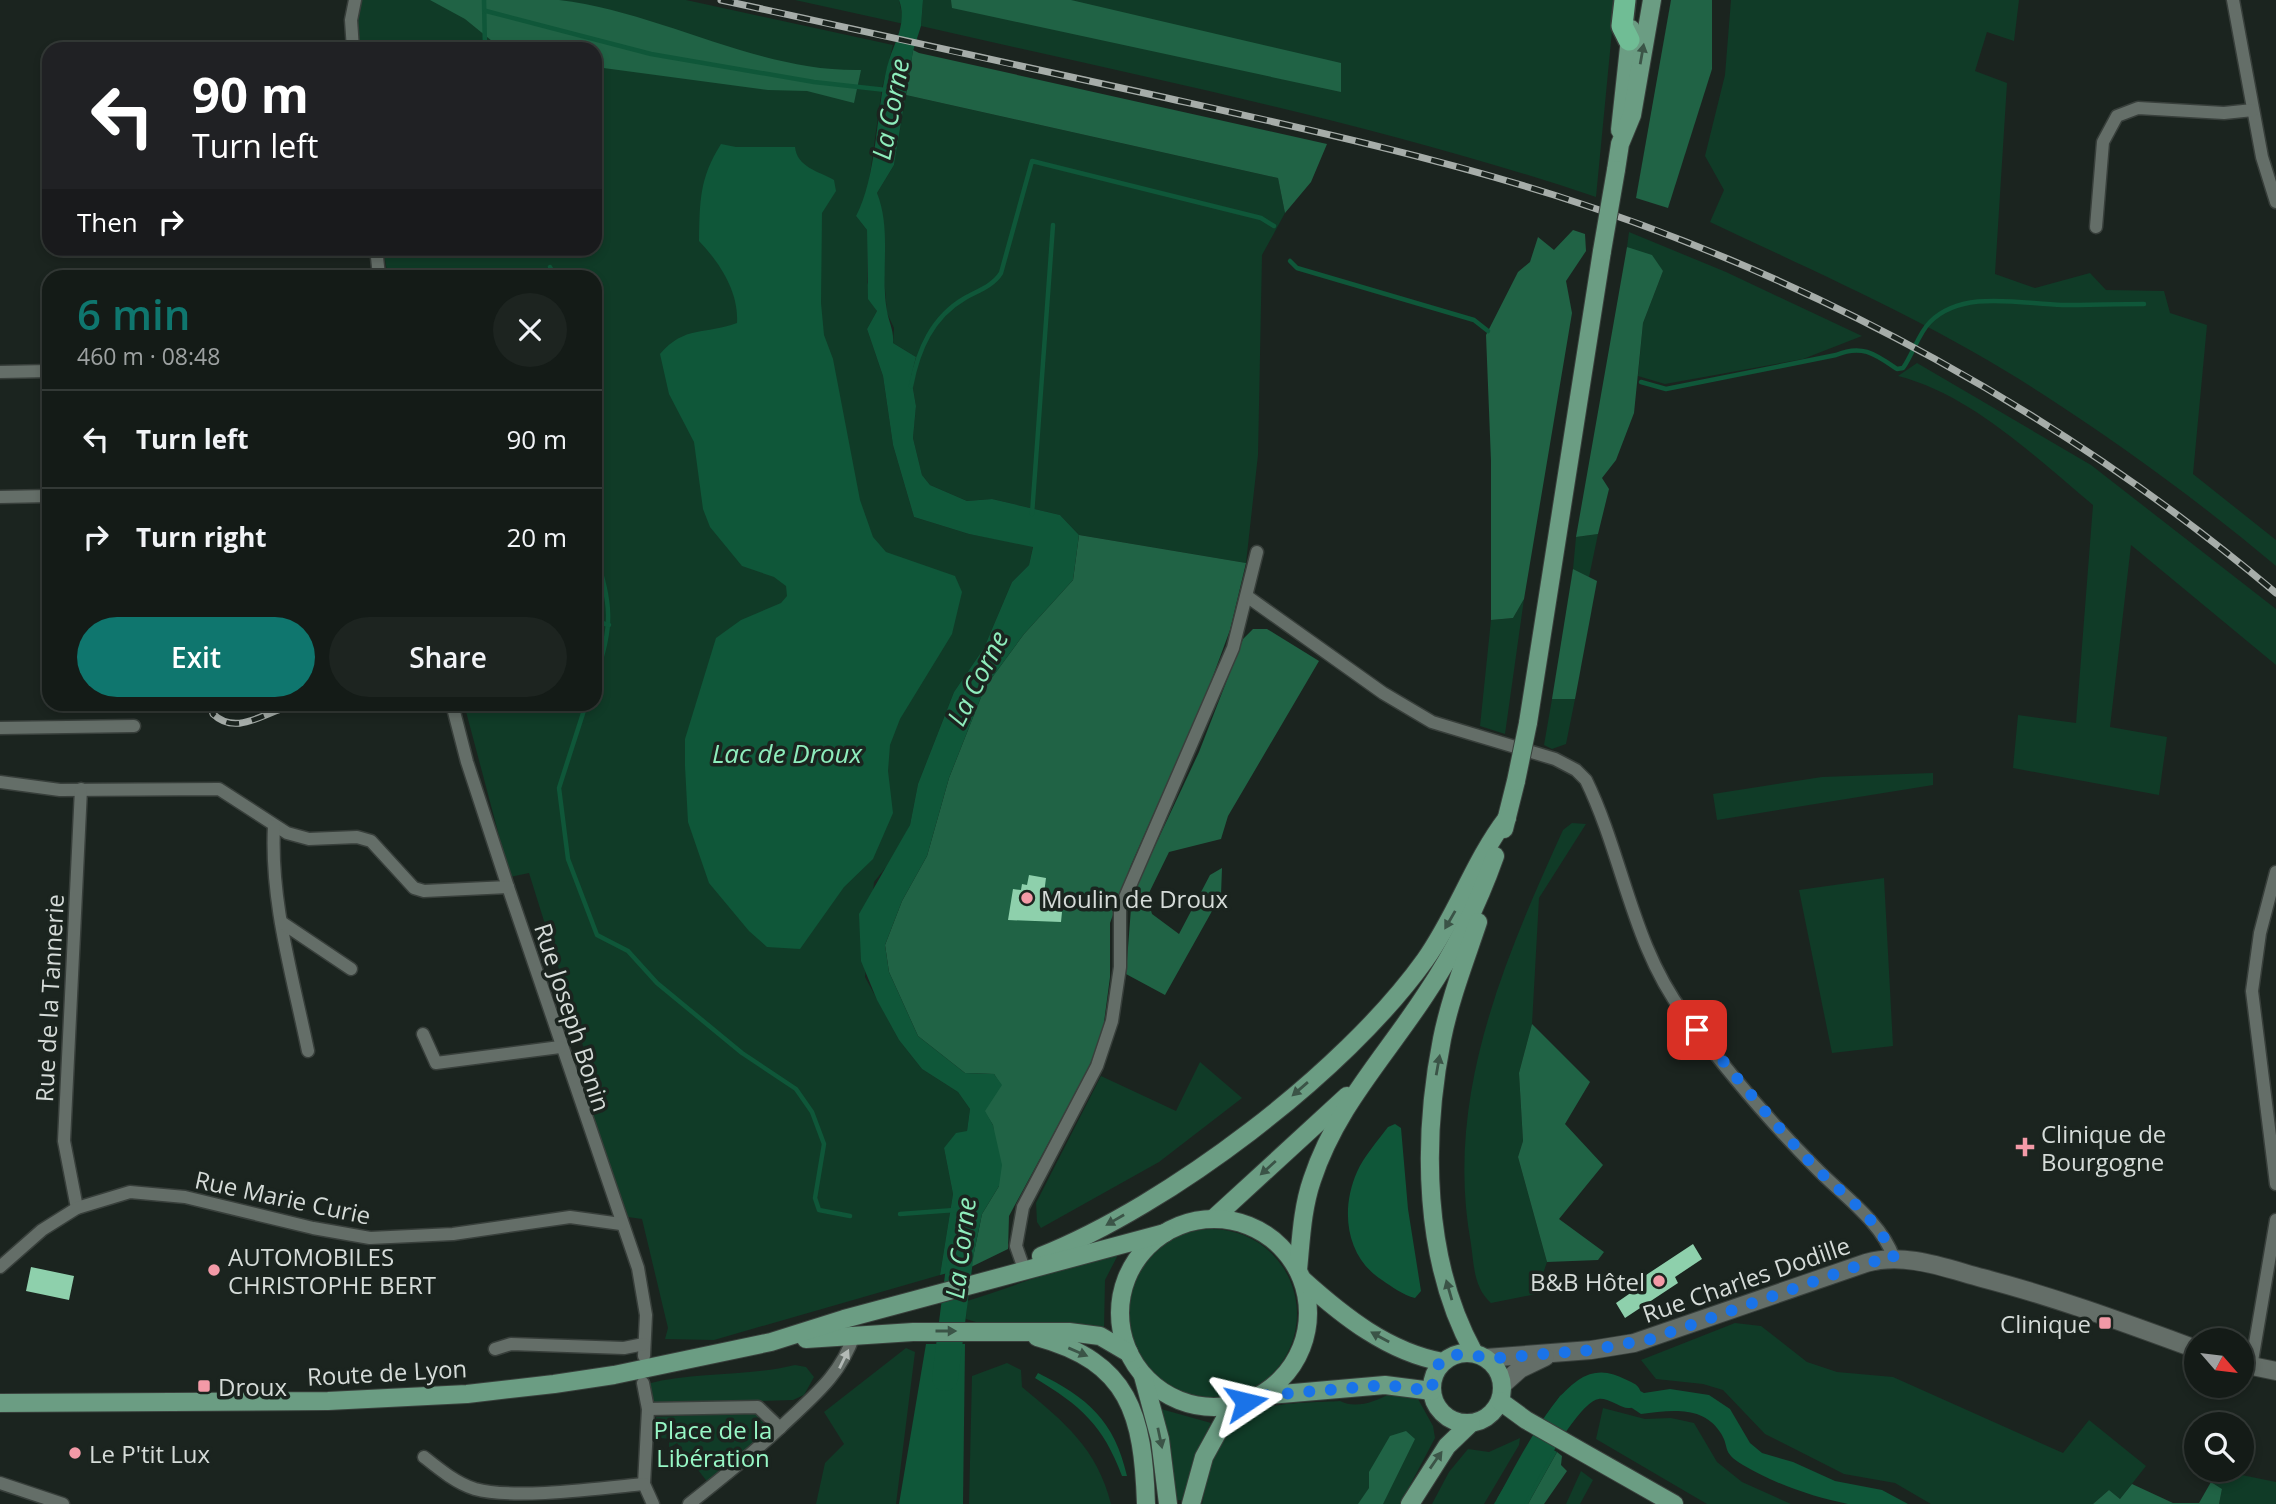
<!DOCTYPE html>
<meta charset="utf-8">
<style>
:root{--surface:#141b17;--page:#1d2420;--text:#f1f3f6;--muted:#9da1a1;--line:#333936;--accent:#0f766e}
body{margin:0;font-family:"Open Sans",sans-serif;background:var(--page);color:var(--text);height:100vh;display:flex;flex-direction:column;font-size:26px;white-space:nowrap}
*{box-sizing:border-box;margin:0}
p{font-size:23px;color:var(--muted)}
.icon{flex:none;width:38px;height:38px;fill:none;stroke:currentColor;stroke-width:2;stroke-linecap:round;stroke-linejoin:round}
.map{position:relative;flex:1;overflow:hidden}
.sheet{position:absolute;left:42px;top:270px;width:560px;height:441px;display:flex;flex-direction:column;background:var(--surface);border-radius:21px;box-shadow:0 4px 10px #0003,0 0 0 2px var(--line)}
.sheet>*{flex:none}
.banner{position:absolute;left:42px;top:42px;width:560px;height:214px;border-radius:21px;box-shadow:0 4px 10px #0003,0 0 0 2px var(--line);background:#202124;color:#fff;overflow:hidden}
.needle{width:46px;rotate:118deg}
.tools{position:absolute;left:2184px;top:1328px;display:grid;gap:14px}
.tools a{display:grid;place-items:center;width:70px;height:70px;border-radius:50%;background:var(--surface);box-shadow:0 4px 10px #0003,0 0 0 2px var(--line);font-size:35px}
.pin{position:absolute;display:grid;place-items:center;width:60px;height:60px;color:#fff;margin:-30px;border-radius:14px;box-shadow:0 4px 10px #0006}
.me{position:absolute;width:77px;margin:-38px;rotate:80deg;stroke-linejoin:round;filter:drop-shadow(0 0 5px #0008)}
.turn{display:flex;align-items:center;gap:24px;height:147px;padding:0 35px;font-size:32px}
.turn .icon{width:91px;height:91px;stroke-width:2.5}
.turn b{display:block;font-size:49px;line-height:60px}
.then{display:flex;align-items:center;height:66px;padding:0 35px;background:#0003;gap:14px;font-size:26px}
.round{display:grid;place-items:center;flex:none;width:74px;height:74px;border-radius:37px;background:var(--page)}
.head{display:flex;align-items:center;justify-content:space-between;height:119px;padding:0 35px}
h1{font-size:42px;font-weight:600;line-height:52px;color:var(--accent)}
.button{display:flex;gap:14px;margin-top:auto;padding:14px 35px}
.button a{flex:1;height:80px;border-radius:42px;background:var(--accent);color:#fff;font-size:28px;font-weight:600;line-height:80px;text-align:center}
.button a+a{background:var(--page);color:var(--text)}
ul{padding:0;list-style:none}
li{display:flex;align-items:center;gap:21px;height:98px;padding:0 35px;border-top:2px solid var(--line)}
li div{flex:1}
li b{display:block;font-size:26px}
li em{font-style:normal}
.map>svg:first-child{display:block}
.green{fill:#103b27}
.forest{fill:#206345}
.water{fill:#0f5739}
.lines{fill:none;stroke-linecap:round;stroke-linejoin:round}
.stream{stroke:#0f5739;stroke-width:4.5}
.river{stroke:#0f5739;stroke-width:26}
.building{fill:#8ed0ac}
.minor-casing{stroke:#383f3b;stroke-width:15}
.secondary-casing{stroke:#383f3b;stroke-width:20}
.primary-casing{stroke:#383f3b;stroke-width:20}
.motorway-casing{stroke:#383f3b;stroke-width:24}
.minor{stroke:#646e68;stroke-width:12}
.secondary{stroke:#646e68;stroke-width:18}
.primary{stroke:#6b9d83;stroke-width:18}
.motorway{stroke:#70bd95;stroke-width:21}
.rail-casing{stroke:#a6ada9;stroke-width:7}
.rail{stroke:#1b241f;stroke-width:4.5;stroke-dasharray:13;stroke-linecap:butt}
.primary-bridge-casing{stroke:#383f3b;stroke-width:20;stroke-linecap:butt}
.primary-bridge{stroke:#6b9d83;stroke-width:18}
.oneway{fill:#3b5447}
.oneway2{fill:#b3bab6}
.route{stroke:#1a73e8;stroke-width:12;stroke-dasharray:0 21.6}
.poi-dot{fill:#f39aa7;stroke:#1b241f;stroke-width:2.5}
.labels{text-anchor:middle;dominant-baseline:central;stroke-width:7;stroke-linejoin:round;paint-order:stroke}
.poi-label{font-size:24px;fill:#d5dbd8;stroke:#1b241f;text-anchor:start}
.street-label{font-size:24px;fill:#d5dbd8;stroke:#1b241f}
.park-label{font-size:24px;fill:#97f7c5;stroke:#1b241f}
.water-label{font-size:26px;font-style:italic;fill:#8eedbc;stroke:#1b241f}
</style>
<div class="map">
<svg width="2276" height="1504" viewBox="0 0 2276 1504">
<rect width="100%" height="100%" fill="#1b241f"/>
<g class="green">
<path d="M359,0h327l207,45 -11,43 -15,108 -11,20 11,14v52l10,29 -10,18 16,47 10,69 21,72 55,17 64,12 -4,19 -17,17 -28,66 -30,44 -36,92 -8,41 -15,31 -21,26 -9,95 34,63 23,29 36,23 12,17 -3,22 -23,17 9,46 -13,81 -226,65 -49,-1 3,-11 -26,-109 -14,-2 -46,-131 11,-8 -64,-205 -19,4 -46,-173h131v-428h-207l-5,-27 212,-1v-199h-238l-2,-26z"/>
<path d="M795,0h104l5,24z"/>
<path d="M923,0h692l-19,197c-220,-74 -449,-119 -675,-171z"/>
<path d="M1731,0h288l-5,41 -27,-9 -12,39 32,12 -12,191 40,14 55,-15 16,17 58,1 6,22 37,12 -14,149 83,66v26c-75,-63 -153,-120 -235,-173 -104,-68 -219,-118 -331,-171l14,-32 -19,-34 20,-81z"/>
<path d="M906,95l372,83 7,35 -23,42 -4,200 -12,108 -167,-28 -19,-20 -68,-16 -25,2 -37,-16 -8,-10 -9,-37 3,-32 -5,-29 5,-20 -23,-14 1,-15 -7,-15 -10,-120 17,-28z"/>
<path d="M1629,232l97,40 136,64 -59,23 -138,25 -27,-8 5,-53 20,-52 -36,-24z"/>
<path d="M1917,363l174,102 185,144v56l-145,-120 -21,182 57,10 -8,58 -146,-27 5,-53 58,8 17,-218c-58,-48 -121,-110 -195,-129z"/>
<path d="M1598,534l-9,43 -16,-8 3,-32z"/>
<path d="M1524,599l-19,135 -25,-8 11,-106 22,-2z"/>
<path d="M1552,699h23l-9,45 -14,5 -8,-4z"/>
<path d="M1933,773v12l-216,35 -4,-26 109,-17z"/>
<path d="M1572,823l14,1 -47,74 -7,126 -13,49 4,68 -5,16 29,105 -11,32 -45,9c-17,-15 -17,-37 -20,-59 -27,-146 33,-284 92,-414z"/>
<path d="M1884,878l9,168 -61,7 -33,-163z"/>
<path d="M1200,1062l42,36 -83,64 -118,66 -4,-6 -1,-19 65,-127 75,35z"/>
<circle cx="1212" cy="1314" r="85"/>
<path d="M1120,1251l-15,29 -1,49 -20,-4 -105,-2 -13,-4 1,-18c52,-16 101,-37 153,-50z"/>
<path d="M1735,1323l26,3 46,36 30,10 56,5 170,76 26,-33 57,46 -26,33 -11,-9 -16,14h-162l-36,-21 -51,-9 -79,-40 -42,-44 -20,-6 -47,-5 -15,-19z"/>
<path d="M906,1348l9,4 -19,152h-80l9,-41 19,-19 -20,-32z"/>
<path d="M1007,1363l14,7 1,17c42,35 75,61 89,117h-142l3,-128z"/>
<path d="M795,1365l11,2 8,10 -10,18 -11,5 -141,5 -5,-21c49,-13 100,-7 148,-19z"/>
<path d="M1389,1394l29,5 15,27 2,12 -35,66h-198c6,-26 12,-62 31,-82 20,-21 80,-19 107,-21 15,8 35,1 49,-7z"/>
<path d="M1603,1408l42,11 26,-1 23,5 23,39 25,20 49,22h-84l-111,-65z"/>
<path d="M1161,1409l50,14 -11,22 -16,55h-8l-4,-44z"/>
<path d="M760,1412l10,13v10l-61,49 -32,-41 -8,5v-9l-16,-2 3,-20z"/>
<path d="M1520,1438l-1,7 -35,59h-52l17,-32 19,-23 21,3z"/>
<path d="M2217,1470l59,12v22h-57l3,-15 -11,-7z"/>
<path d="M1581,1471l12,9 -13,24h-14z"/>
</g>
<g class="forest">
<path d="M430,0c42,0 87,0 129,0 102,12 198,72 302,70l-7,33 -47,-12 -39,-1 -172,-23 -1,-18h-103v-8l-27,-22z"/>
<path d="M951,0h120l270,63v29l-389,-84z"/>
<path d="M1671,0h41v69l-44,139 -32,-10z"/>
<path d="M913,50l6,3 408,91 -16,38 -26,31 -7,-35 -372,-83z"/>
<path d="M1573,230l12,4 1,17 -20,30 6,32 -48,286 -11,19 -22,2v-159l-5,-126 32,-63 12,-10 8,-25 16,13z"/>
<path d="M1627,247l25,8 11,16 -20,52 -9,90 -18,47 -14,18 7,11 -11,45 -22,3z"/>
<path d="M1079,535l167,28 -16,67 -24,65 -75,170 -21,58v54l-7,53 -15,40 -79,146 -1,33 -37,18 11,-53 17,-28 -6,-61 -9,-14 17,-26 -7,-11 -29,-1 -47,-37 -29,-64 -4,-27 17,-44 25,-45 22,-78 36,-91 39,-53 49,-54z"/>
<path d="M1573,569l24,12 -22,118h-23z"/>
<path d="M1253,629h14l52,32 -91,155 -7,23 -52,13 -22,45 5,17 27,20 31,-59 12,-7 -1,27 -56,100 -39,-21 6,-79 67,-143 44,-113z"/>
<path d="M1532,1024l58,58 -25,42 38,41 -44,54 45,33 -6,8 -51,2 -29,-105 5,-16 -4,-68z"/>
<path d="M1406,1431l9,8 -32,65h-25l11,-16v-16l21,-36z"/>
<path d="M1557,1452l5,4 -1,9 6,6 -23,33h-16z"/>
<path d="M2211,1482l11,7 -3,15h-126l16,-14 11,9 12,-15 41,19h26z"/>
</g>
<g class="water">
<path d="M899,0h24l-2,26 -8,25 -19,114 -17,28c15,38 3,79 10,118 2,12 7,19 6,32l23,14 -5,20 5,29 -3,32 9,37 8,10 37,16 25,-2 68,16 19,20 -6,45 -49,54 -39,53 -36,91 -22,78 -25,45 -17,44 4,27 29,64 47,37 29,1 8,11 -17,26 8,14 9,40 -3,21 -17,28 -11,53 -31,8 13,-81 -9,-46 12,-15 11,-2 3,-22 -12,-17 -36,-23 -23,-29 -22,-40 -16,-39 -2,-47 51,-89 8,-41 36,-92 30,-44 28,-66 17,-17 4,-18 -64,-13 -55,-17 -21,-72 -10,-69 -16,-47 10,-18 -9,-12 -1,-69 -11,-14c21,-39 20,-104 31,-149 6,-24 21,-42 12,-67z"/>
<path d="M721,144l15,3h59c2,20 23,24 39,33l2,11 -14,22 -1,90 3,32 9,24 27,141 13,37 13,15 69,24 7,16 -10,42 -52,85 -10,26 -2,26 5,42 -20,46 -29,28 -44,62 -33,-2 -18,-16 -40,-48 -21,-61 -3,-56v-27l31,-101 25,-18 40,-17 6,-7 -1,-10 -12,-9 -32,-11 -32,-39 -7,-18 -9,-67 -25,-48 -9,-40c25,-29 45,-19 77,-31 2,-31 -17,-60 -38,-82 1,-40 0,-62 22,-97z"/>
<path d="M1395,1124l6,4 7,81 13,82 -6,7c-12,-3 -23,-11 -33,-18 -36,-23 -42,-70 -25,-108 7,-16 20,-30 31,-45z"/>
<path d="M926,1344h39l-2,160h-64z"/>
<path d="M1038,1373c50,25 76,47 89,103h-5c-19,-51 -41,-70 -87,-98z"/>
<path d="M1597,1373l12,2 35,18 26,-4 39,6 21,14 20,34 12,10 31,9 42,19 47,9 26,14c-19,0 -42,0 -60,0 -35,-7 -73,-20 -105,-39 -23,-14 -12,-17 -23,-33 -18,-28 -53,-21 -79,-18l-18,-12 -23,-10 -10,-16z"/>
<path d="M1580,1380l11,16 -12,10 -13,23 -21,-12 15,-21z"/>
<path d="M1533,1438l24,14 -29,52h-34z"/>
</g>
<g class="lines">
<g class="stream">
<path d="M484,0l1,49"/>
<path d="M486,11l165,43 163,28 72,8"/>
<path d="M1290,261l7,7 177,52 14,11"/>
<path d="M550,267l5,9"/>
<path d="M1641,382l25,7 170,-34c26,-11 39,-1 61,14l6,-1c10,-14 15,-34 27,-46 33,-33 91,-18 132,-17 27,0 55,-1 82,-1"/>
<path d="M911,386c7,-36 21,-69 54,-88 12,-7 28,-12 36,-25l31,-112 229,57 13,8"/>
<path d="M1032,514l21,-289"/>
<path d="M595,552c16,53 19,73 0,126"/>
<path d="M595,621l14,4"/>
<path d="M586,704l-27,84 9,71 29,76 31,16 29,32 85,70 54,36 16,23 12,32 -9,54 4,12 31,6"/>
<path d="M900,1214l55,-4"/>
</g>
<g class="river">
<path d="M945,1378l18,-142"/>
<path d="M1509,1504c16,-27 57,-114 88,-118 11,-2 20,4 31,9"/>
</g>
</g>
<g class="building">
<path d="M1029,875l17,3 -3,23 7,1v8l12,2 -1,10 -53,-2 5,-31 8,1 1,-6 5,1z"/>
<path d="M1693,1244l9,15 -27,18 3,6 -53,35 -9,-15 29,-20 -5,-4z"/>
<path d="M31,1267l43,9 -5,24 -43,-9z"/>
</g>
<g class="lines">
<g class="minor-casing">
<g id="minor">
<path d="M2233,0l29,157 14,45"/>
<path d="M353,49l-2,-29 4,-20"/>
<path d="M2096,227l7,-85 14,-26 21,-8 86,5 29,-3"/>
<path d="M376,248l3,28"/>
<path d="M0,372l49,-1"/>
<path d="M0,497l49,-1"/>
<path d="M1248,597l135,96 49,29 123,37 21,11 10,10c37,76 46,165 98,234 40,53 84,106 131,153 27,28 65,53 79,91"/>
<path d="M452,704l15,58 41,125 130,381 8,47 -2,41"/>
<path d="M0,728l134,-2"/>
<path d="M0,782l60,8 159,-1 68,44 22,6 48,-2 14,4 43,47 10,3 84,-4"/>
<path d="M274,826c-4,76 19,151 34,225"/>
<path d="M2276,872l-16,61 -8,58 24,193"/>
<path d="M281,922l70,47"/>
<path d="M423,1034l13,29 124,-16"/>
<path d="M77,1208l-13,-67 17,-352"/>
<path d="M1022,1263l-6,-17 7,-39 74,-141 15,-45 8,-54v-58l113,-261 24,-96"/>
<path d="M0,1267l42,-37 35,-22 53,-16 55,5 128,31 57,10 83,-4 117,-17 51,7"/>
<path d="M495,1349l16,-5 113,4 20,-4"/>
<path d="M2251,1367l25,-147"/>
<path d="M643,1383l5,26 -4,75 9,20"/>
<path d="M648,1409l110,-2 22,21"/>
<path d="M424,1457c15,12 32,26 51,32 38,11 128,-1 169,-5"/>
<path d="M0,1483l63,21"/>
<path d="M689,1504c32,-25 63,-50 92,-77 30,-29 59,-50 73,-92"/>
</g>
</g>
<g class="secondary-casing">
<g id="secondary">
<path d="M1486,1358l105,-8 43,-7 232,-80c39,-11 79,5 116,15 73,19 143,45 214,71"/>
<path d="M2242,1364l34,7"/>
<path d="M1502,1385l18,-16 25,-12"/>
</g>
</g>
<g class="primary-casing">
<g id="primary">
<path d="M1620,130l11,-101"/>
<path d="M1616,170l4,-26 12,-29 20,-115"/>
<path d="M1528,723l74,-472"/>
<path d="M1504,829l12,-48"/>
<path d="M1213,1219l134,-123"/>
<circle cx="1214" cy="1313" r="94"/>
<path d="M1041,1256c128,-51 303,-183 384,-296 32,-45 49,-99 82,-142"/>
<path d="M1298,1270c3,-30 4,-61 14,-90 24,-73 73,-123 114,-186 29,-43 52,-90 69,-138"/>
<path d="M1303,1280c40,36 85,72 140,82"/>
<path d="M1037,1337c93,25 106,78 109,167"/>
<path d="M806,1339l107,-7h156l31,4 29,17"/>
<circle cx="1467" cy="1388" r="35"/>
<path d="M1474,1353c-51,-92 -52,-213 -32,-314 8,-40 23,-78 36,-117"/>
<path d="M1143,1376l17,63 8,65"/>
<path d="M1259,1396l126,-11 47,6"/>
<path d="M1500,1401l26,19 148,84"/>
<path d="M0,1403l328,-2 139,-7 87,-10 60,-9 157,-33 73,-23 321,-86"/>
<path d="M1191,1504l13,-47 28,-51"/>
<path d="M1410,1504l37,-58 24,-23"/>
</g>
</g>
<g class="motorway-casing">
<path id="motorway" d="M1625,0l-3,26 7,14"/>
</g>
<use href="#minor" class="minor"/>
<use href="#secondary" class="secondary"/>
<use href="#primary" class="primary"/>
<use href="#motorway" class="motorway"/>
<g class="rail-casing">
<g id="rail">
<path d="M721,0c149,33 298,66 446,98 130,29 260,57 387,97 262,83 512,221 722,398"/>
<path d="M210,704l3,10c21,20 45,3 68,-5"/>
</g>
</g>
<use href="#rail" class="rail"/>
<g class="primary-bridge-casing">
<g id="primary-bridge">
<path d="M1602,251l14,-81"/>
<path d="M1516,781l12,-58"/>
</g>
</g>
<use href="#primary-bridge" class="primary-bridge"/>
</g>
<defs><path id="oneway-solid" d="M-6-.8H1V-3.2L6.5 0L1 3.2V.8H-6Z" transform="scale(1.75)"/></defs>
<g class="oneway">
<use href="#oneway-solid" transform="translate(1642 54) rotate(-80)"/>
<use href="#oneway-solid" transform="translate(1450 920) rotate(120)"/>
<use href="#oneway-solid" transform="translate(1438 1065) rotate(-80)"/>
<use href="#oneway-solid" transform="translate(1300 1089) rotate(139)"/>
<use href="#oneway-solid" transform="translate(1268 1168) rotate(138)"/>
<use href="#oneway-solid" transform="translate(1115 1220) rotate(150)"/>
<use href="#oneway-solid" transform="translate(1449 1290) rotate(-106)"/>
<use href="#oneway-solid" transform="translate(946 1331)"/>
<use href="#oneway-solid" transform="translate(1380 1337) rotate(-151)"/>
<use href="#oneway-solid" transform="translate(1078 1352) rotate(23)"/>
<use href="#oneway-solid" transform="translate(1160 1438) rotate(78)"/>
<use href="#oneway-solid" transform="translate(1436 1460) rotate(-55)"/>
</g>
<use class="oneway2" href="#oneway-solid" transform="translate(844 1359) rotate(-64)"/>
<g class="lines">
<path class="route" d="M1246,1402l13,-6 126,-11 47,6c2,-52 36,-33 66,-33l93,-8 60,-11 215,-76 28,-5c-14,-39 -53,-64 -81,-93 -41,-43 -78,-90 -116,-135"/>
</g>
<g class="poi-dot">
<circle cx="1027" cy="898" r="7"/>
<path d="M2021.5 1136.5h7v7h7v7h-7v7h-7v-7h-7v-7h7z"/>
<circle cx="214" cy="1270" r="7"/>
<circle cx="1659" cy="1281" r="7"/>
<rect x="2098" y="1316" width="14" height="14" rx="3.5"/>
<rect x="197" y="1379" width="14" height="14" rx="3.5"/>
<circle cx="75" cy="1453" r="7"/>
</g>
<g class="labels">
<g class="poi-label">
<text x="1041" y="898">Moulin de Droux</text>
<text x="2041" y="1133">Clinique de<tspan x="2041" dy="28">Bourgogne</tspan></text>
<text x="228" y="1256">AUTOMOBILES<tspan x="228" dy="28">CHRISTOPHE BERT</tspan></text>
<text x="1645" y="1281" text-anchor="end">B&amp;B Hôtel</text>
<text x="2091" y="1323" text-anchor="end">Clinique</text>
<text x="218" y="1386">Droux</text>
<text x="89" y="1453">Le P'tit Lux</text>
</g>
<g class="street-label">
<text transform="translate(49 998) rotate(-87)">Rue de la Tannerie</text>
<text transform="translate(573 1017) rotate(72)">Rue Joseph Bonin</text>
<text transform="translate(283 1197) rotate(12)">Rue Marie Curie</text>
<text transform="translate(1746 1279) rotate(-19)">Rue Charles Dodille</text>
<text transform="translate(387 1372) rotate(-3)">Route de Lyon</text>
</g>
<g class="park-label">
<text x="713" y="1429">Place de la<tspan x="713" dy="28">Libération</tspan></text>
</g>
<g class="water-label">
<text transform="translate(890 109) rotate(-79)">La Corne</text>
<text transform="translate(977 678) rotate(-63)">La Corne</text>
<text x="787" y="753">Lac de Droux</text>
<text transform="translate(960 1248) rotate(-83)">La Corne</text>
</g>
</g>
</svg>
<div class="tools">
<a><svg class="needle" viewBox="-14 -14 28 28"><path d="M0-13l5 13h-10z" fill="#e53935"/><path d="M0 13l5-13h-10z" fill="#9da1a1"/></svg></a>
<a><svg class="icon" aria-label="search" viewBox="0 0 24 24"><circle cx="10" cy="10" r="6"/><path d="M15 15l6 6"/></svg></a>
</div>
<div class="pin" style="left:1697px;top:1030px;background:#d93025"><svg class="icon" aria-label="arrive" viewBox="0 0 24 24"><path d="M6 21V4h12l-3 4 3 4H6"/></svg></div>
<svg class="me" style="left:1246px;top:1402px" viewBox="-20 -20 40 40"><path d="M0-17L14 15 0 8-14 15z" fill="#1a73e8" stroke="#fff" stroke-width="4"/></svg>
<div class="banner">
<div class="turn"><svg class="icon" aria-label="left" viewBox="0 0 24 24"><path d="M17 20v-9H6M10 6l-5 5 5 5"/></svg><div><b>90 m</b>Turn left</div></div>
<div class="then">Then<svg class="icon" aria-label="right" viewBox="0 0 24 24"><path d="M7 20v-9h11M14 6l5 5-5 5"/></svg></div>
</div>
<section class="sheet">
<div class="head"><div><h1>6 min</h1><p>460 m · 08:48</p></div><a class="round"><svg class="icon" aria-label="close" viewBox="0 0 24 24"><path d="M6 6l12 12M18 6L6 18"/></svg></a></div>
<ul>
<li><svg class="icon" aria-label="left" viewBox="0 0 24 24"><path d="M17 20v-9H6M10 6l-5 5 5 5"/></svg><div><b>Turn left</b></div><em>90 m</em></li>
<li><svg class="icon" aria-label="right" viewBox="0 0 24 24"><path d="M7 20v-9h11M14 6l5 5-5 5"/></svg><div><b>Turn right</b></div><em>20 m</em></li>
</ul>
<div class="button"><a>Exit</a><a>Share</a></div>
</section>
</div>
